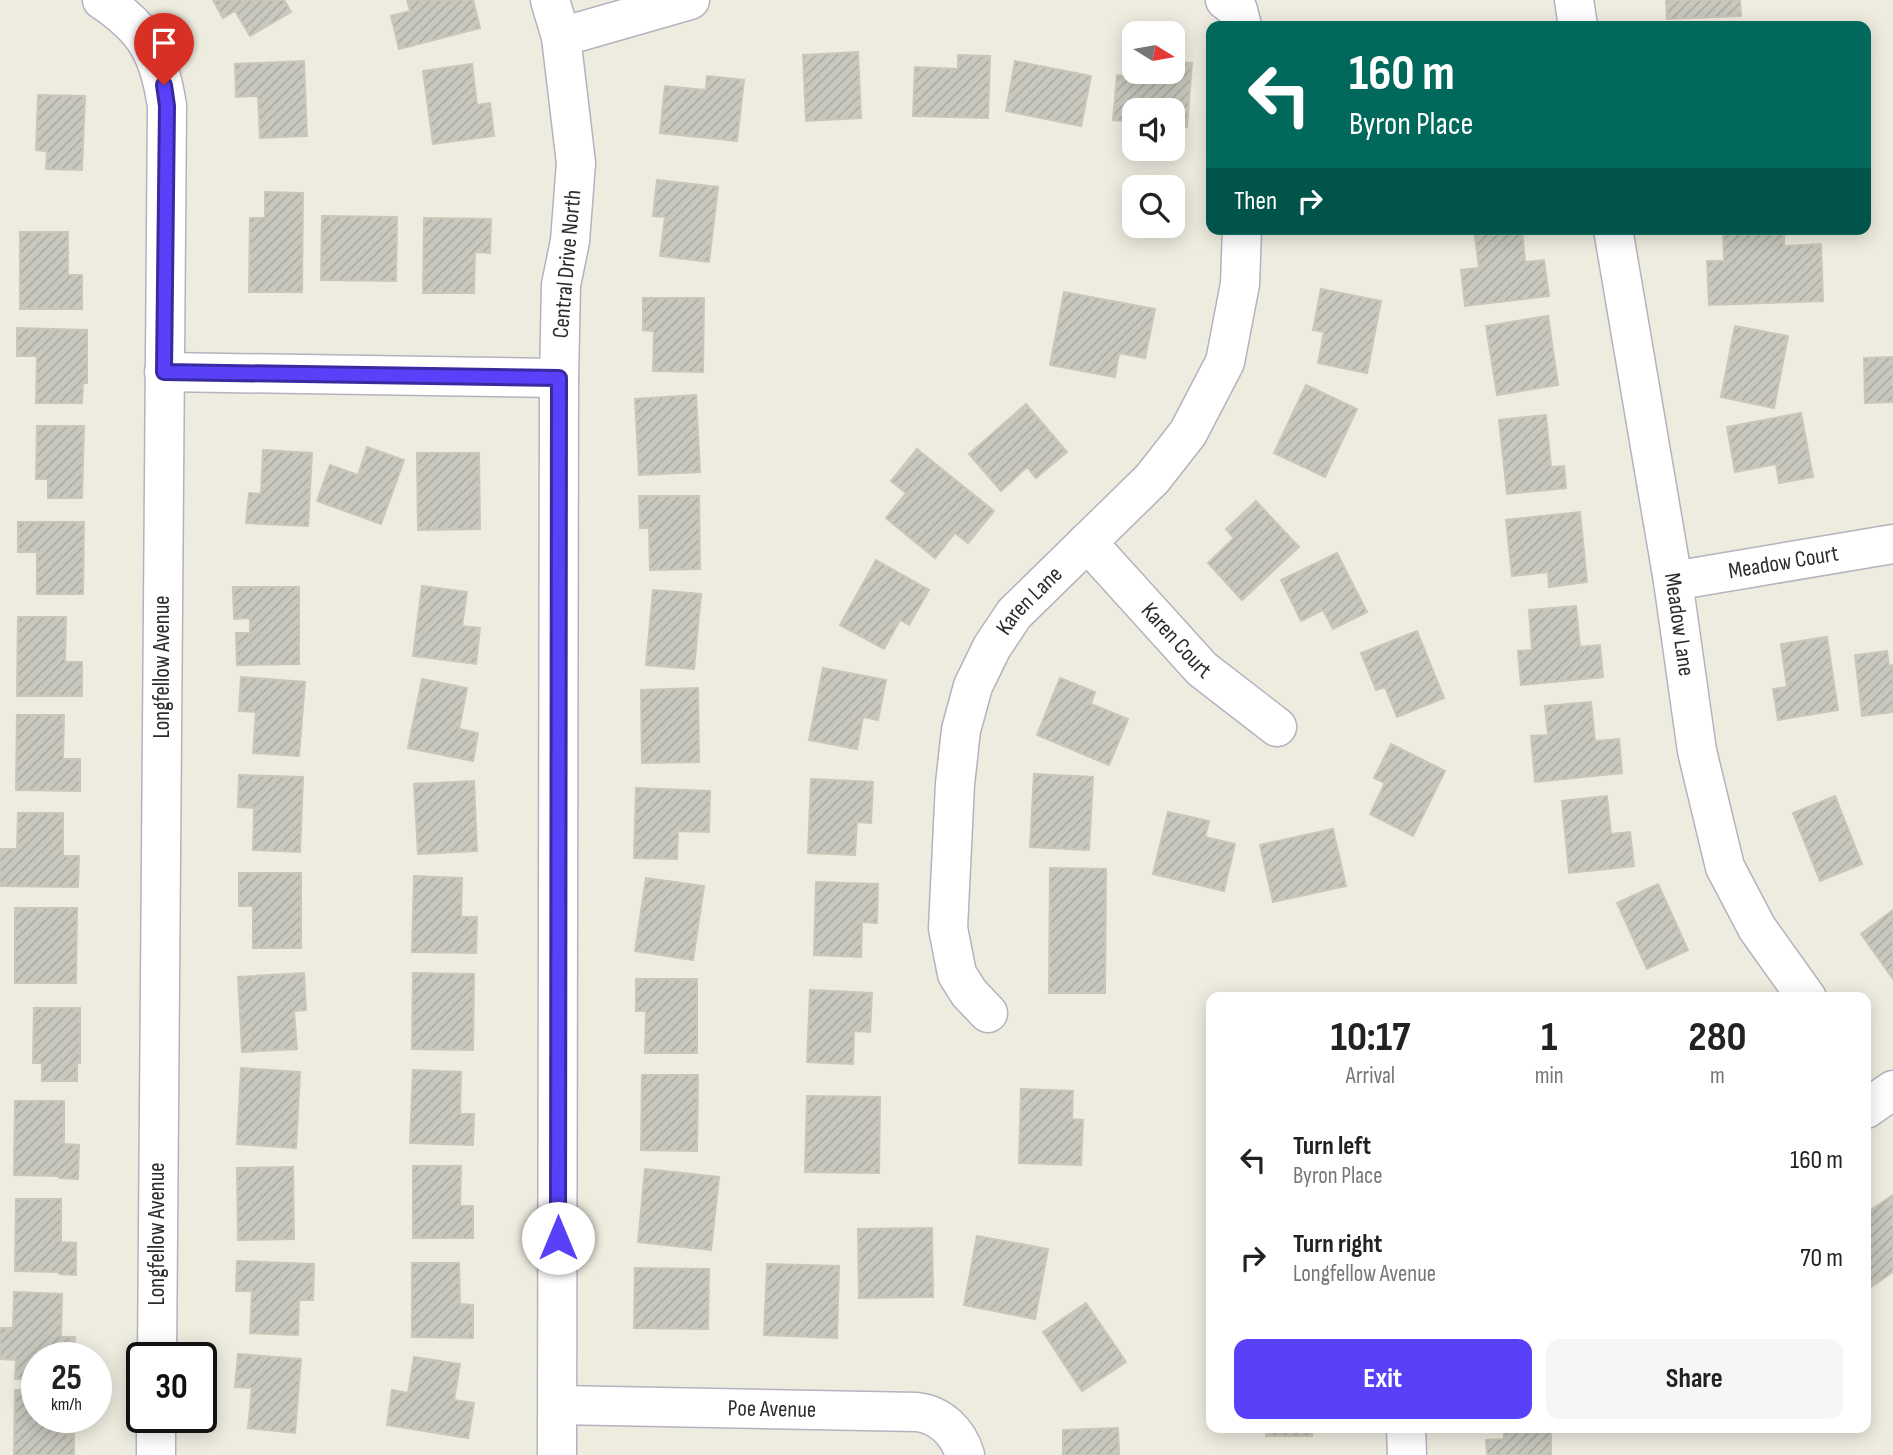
<!DOCTYPE html>
<style>
:root{--surface:#fff;--page:#f6f6f6;--text:#222;--muted:#767676;--accent:#5841f8}
body{margin:0;font-family:"Sofia Sans Condensed",sans-serif;background:var(--page);color:var(--text);height:100vh;display:flex;flex-direction:column;font-size:26px;white-space:nowrap}
*{box-sizing:border-box;margin:0}
p{font-size:23px;color:var(--muted)}
.icon{flex:none;width:38px;height:38px;fill:none;stroke:currentColor;stroke-width:2;stroke-linecap:round;stroke-linejoin:round}
.map{position:relative;flex:1;overflow:hidden}
.sheet{position:absolute;left:1206px;top:992px;width:665px;height:441px;display:flex;flex-direction:column;background:var(--surface);border-radius:14px;box-shadow:0 4px 18px #0003}
.sheet>*{flex:none}
.hud{position:absolute;left:1206px;top:21px;width:665px;height:214px;border-radius:14px;box-shadow:0 4px 18px #0003;background:#00695c;color:#fff;overflow:hidden}
.needle{width:46px;rotate:101deg}
.controls{position:absolute;left:1122px;top:21px;display:grid;gap:14px}
.controls a{display:grid;place-items:center;width:63px;height:63px;border-radius:14px;background:var(--surface);box-shadow:0 4px 18px #0003;font-size:35px}
.speed{position:absolute;left:21px;top:1342px;display:flex;gap:14px;font-size:35px;font-weight:700;text-align:center}
.speed>*{display:grid;place-content:center;width:91px;height:91px;border-radius:50%;background:var(--surface);box-shadow:0 4px 18px #0003;line-height:1}
.speed small{font-size:18px;font-weight:400}
.speed .limit{border:4px solid #111;border-radius:10px;background:#fff;color:#111}
.pin{position:absolute;display:grid;place-items:center;width:60px;height:60px;color:#fff;margin:-72px -30px;border-radius:50% 50% 50% 0;rotate:-45deg;box-shadow:0 0 7px #0007}
.pin .icon{rotate:45deg}
.me{position:absolute;width:77px;margin:-38px;rotate:0deg;stroke-linejoin:round;filter:drop-shadow(0 0 5px #0008)}
.turn{display:flex;align-items:center;gap:24px;height:147px;padding:0 28px;font-size:32px}
.turn .icon{width:91px;height:91px;stroke-width:2.5}
.turn b{display:block;font-size:49px;line-height:60px}
.then{display:flex;align-items:center;height:66px;padding:0 28px;background:#0003;gap:14px;font-size:26px}
.eta{display:flex;justify-content:space-evenly;align-items:center;height:119px;text-align:center}
.eta b{font-size:42px;font-weight:700;line-height:49px}
.cta{display:flex;gap:14px;margin-top:auto;padding:14px 28px}
.cta a{flex:1;height:80px;border-radius:14px;background:var(--accent);color:#fff;font-size:28px;font-weight:700;line-height:80px;text-align:center}
.cta a+a{background:var(--page);color:var(--text)}
ul{padding:0;list-style:none}
li{display:flex;align-items:center;gap:21px;height:98px;padding:0 28px}
li div{flex:1}
li b{display:block;font-size:26px}
li em{font-style:normal}
.map>svg:first-child{display:block}
.building{fill:url(#building-hatch);stroke:#c9c8b8;stroke-width:2}
.lines{fill:none;stroke-linecap:round;stroke-linejoin:round}
.minor-casing{stroke:#b4b2bf;stroke-width:41}
.minor{stroke:#fff;stroke-width:38}
.route-casing{stroke:#392aa1;stroke-width:18}
.route{stroke:#5841f8;stroke-width:12}
.labels{text-anchor:middle;dominant-baseline:central;stroke-width:7;stroke-linejoin:round;paint-order:stroke}
.street-label{font-size:23px;fill:#2c2c2c;stroke:#fff}
</style>
<div class="map">
<svg width="1893" height="1455" viewBox="0 0 1893 1455">
<defs>
<pattern id="building-hatch" width="6" height="6" patternUnits="userSpaceOnUse" patternTransform="scale(1.75)"><rect width="6" height="6" fill="#c9c8be"/><path d="M-1 1l2-2M0 6l6-6M5 7l2-2" fill="none" stroke="#adaca3"/></pattern>
</defs>
<rect width="100%" height="100%" fill="#eeecdf"/>
<g class="building">
<path d="M213,0h71l7,12 -41,24 -15,-25 -12,7z"/>
<path d="M407,0h66l7,28 -81,21 -8,-33 19,-5z"/>
<path d="M1666,0h74l1,16 -74,3z"/>
<path d="M858,52l3,66 -55,3 -3,-66z"/>
<path d="M958,55l32,1 -2,62 -75,-2 2,-49 43,2z"/>
<path d="M304,61l3,75 -47,2 -2,-42 -22,1 -1,-33z"/>
<path d="M1015,61l76,15 -10,50 -75,-15z"/>
<path d="M1172,62l20,1 -5,64 -15,-2v-15h-38v12l-21,-2 4,-45 40,4 1,-7h14z"/>
<path d="M472,64l5,41 13,-2 4,33 -61,8 -10,-73z"/>
<path d="M707,76l37,4 -7,61 -77,-8 5,-47 41,4z"/>
<path d="M38,95l47,1 -3,74 -36,-1 1,-18 -11,-1z"/>
<path d="M657,180l61,7 -9,75 -49,-6 5,-39 -12,-1z"/>
<path d="M265,192l38,1 -1,99h-53l1,-74h15z"/>
<path d="M322,216l75,1 -1,64 -75,-1z"/>
<path d="M424,218l67,1 -1,34 -15,-1 -1,41h-51z"/>
<path d="M1474,229h48l3,33 19,-2 5,36 -84,10 -4,-36 18,-2z"/>
<path d="M1784,229v17l37,-2 2,57 -114,4 -2,-44h17l-1,-31z"/>
<path d="M20,232h48v43h14v34h-62z"/>
<path d="M1321,289l60,12 -14,72 -49,-10 6,-31 -11,-2z"/>
<path d="M1064,292l91,17 -10,49 -26,-5 -4,24 -65,-12z"/>
<path d="M643,298h61l-1,74 -50,-1 1,-40 -11,-1z"/>
<path d="M1548,316l10,69 -61,10 -11,-69z"/>
<path d="M1735,326l53,10 -14,72 -53,-11z"/>
<path d="M17,328l70,2v53h-4l-1,20h-46l1,-47h-20z"/>
<path d="M1893,357v45l-28,1 -1,-45z"/>
<path d="M1306,385l51,24 -32,68 -51,-24z"/>
<path d="M696,395l4,77 -61,3 -4,-76z"/>
<path d="M1026,404l41,48 -31,26 -9,-11 -26,24 -32,-37z"/>
<path d="M1801,413l12,64 -34,6 -3,-19 -41,8 -8,-45z"/>
<path d="M1546,415l5,52 13,-1 2,22 -59,6 -8,-74z"/>
<path d="M37,426h47l-2,72h-34v-19h-12z"/>
<path d="M367,447l37,13 -23,64 -64,-23 13,-36 28,10z"/>
<path d="M917,449l77,62 -26,32 -13,-10 -20,25 -49,-40 20,-25 -15,-12z"/>
<path d="M263,450l49,3 -4,73 -62,-3 3,-30 12,1z"/>
<path d="M417,453h62l1,76 -62,1z"/>
<path d="M639,496h60l1,73 -50,1 -1,-42h-9z"/>
<path d="M1256,501l43,46 -57,53 -34,-37 26,-25 -8,-9z"/>
<path d="M1580,512l7,70 -38,5 -1,-15 -36,4 -6,-56z"/>
<path d="M18,522h66l-1,72h-46v-42h-19z"/>
<path d="M1337,553l30,59 -34,17 -10,-19 -22,11 -20,-41z"/>
<path d="M876,560l53,30 -20,35 -9,-5 -16,29 -44,-24z"/>
<path d="M422,586l45,6 -5,34 18,2 -4,36 -63,-8z"/>
<path d="M233,587h66v77l-62,1 -1,-32h14v-15l-16,1z"/>
<path d="M653,590l48,4 -7,75 -48,-4z"/>
<path d="M1576,606l4,41 20,-2 3,32 -82,8 -3,-34 14,-1 -3,-40z"/>
<path d="M18,617h48l-1,45h17v34h-65z"/>
<path d="M1417,631l27,67 -47,19 -12,-30 -9,3 -15,-37z"/>
<path d="M1827,637l11,73 -60,10 -5,-31 14,-2 -6,-43z"/>
<path d="M1887,651l2,15 4,-1v47l-31,4 -7,-61z"/>
<path d="M823,668l63,12 -8,40 -15,-3 -6,32 -48,-9z"/>
<path d="M241,677l64,5 -6,74 -46,-3 3,-41 -17,-1z"/>
<path d="M1060,678l35,14 -4,12 37,15 -19,46 -72,-30z"/>
<path d="M422,679l45,9 -8,41 19,4 -5,28 -65,-13z"/>
<path d="M698,688l1,74 -57,1 -1,-73z"/>
<path d="M1591,702l4,39 24,-2 3,34 -87,9 -4,-46 17,-1 -3,-29z"/>
<path d="M17,715h47l-1,44h17v32l-64,-1z"/>
<path d="M1391,744l54,27 -32,65 -43,-22 15,-31 -11,-5z"/>
<path d="M1034,774l59,3 -4,73 -59,-3z"/>
<path d="M239,775l64,2 -3,75 -47,-2 1,-42 -16,-1z"/>
<path d="M811,779l62,3 -2,41 -14,-1 -2,33 -47,-2z"/>
<path d="M474,781l3,70 -59,3 -4,-70z"/>
<path d="M636,788l74,3 -1,41 -31,-1 -1,28 -43,-1z"/>
<path d="M1607,796l4,38 19,-2 4,34 -65,7 -7,-72z"/>
<path d="M1835,796l27,68 -42,17 -27,-68z"/>
<path d="M1168,812l41,9 -4,16 30,7 -11,47 -71,-17z"/>
<path d="M18,813h45v43h16l-1,31 -78,-1v-37h17z"/>
<path d="M1333,829l13,57 -73,16 -13,-57z"/>
<path d="M1050,868l56,1 -1,124h-56z"/>
<path d="M239,873h62v75h-48v-42h-14z"/>
<path d="M414,876l48,2 -1,39h16l-1,36 -64,-1z"/>
<path d="M646,878l58,8 -11,74 -58,-9z"/>
<path d="M816,882l62,2 -1,39 -15,-1 -1,35 -47,-2z"/>
<path d="M1658,884l30,66 -41,19 -30,-66z"/>
<path d="M15,908h62l-1,75h-61z"/>
<path d="M1893,910v69l-32,-45z"/>
<path d="M304,973l2,37 -12,1 3,38 -55,3 -4,-75z"/>
<path d="M413,973l61,1 -1,76 -61,-1z"/>
<path d="M636,979h61v74h-52l1,-42h-10z"/>
<path d="M810,990l62,3 -2,39 -16,-1 -1,33 -46,-2z"/>
<path d="M34,1008h46v55h-3v18h-35v-18h-9z"/>
<path d="M241,1068l59,4 -4,76 -59,-4z"/>
<path d="M413,1070l48,2 -1,42h14l-1,31 -63,-2z"/>
<path d="M642,1075h56l-1,76 -56,-1z"/>
<path d="M1021,1089l52,2 -1,28 11,1 -2,45 -62,-2z"/>
<path d="M807,1096l73,1 -1,76 -74,-1z"/>
<path d="M15,1101h49v43l15,1 -1,34 -19,-1v-2l-45,-1z"/>
<path d="M413,1166h48l-1,40h13v32h-60z"/>
<path d="M293,1167l1,72 -56,1 -1,-72z"/>
<path d="M645,1169l74,8 -8,73 -73,-8z"/>
<path d="M1893,1195v77l-22,15 -5,-8v-66z"/>
<path d="M16,1199h45v43l15,1v32l-17,-1v-2l-44,-1z"/>
<path d="M932,1228l1,69 -74,1 -1,-69z"/>
<path d="M977,1236l71,13 -13,70 -71,-14z"/>
<path d="M237,1261l77,3 -1,36h-14l-1,35 -48,-2 2,-42h-16z"/>
<path d="M412,1263h47l1,41 13,1v33l-61,-1z"/>
<path d="M767,1264l72,2 -2,72 -73,-3z"/>
<path d="M635,1268l74,1 -1,60 -74,-1z"/>
<path d="M14,1292l48,2 -1,43h14l-1,21h-37v21h-22l1,-19 -16,-1v-31h13z"/>
<path d="M1086,1303l40,59 -44,29 -39,-59z"/>
<path d="M238,1354l63,5 -6,74 -47,-5 4,-40 -17,-1z"/>
<path d="M414,1357l46,7 -6,36 20,3 -6,35 -81,-13 5,-35 16,3z"/>
<path d="M15,1390h22v28h24l-1,16h14v21h-60z"/>
<path d="M1118,1428l1,27h-56v-25z"/>
<rect x="1266" y="1428" width="46" height="8"/>
<path d="M1504,1428h47v27h-64l-1,-15 18,-1z"/>
</g>
<g class="lines">
<g class="minor-casing">
<g id="minor">
<path d="M102,0c45,30 57,54 65,106l-10,1252"/>
<path d="M550,0l11,37 15,126 -6,78 -9,44 -2,93 -2,1077"/>
<path d="M1225,0l13,10 4,16"/>
<path d="M1574,0l4,26"/>
<path d="M561,37l129,-37"/>
<path id="s1" d="M1613,229l60,352 24,170 28,116 32,61 50,70"/>
<path d="M164,372l395,6"/>
<path id="s2" d="M1087,542l115,127 75,58"/>
<path id="s3" d="M1673,581l220,-37"/>
<path id="s4" d="M988,1013l-19,-20 -12,-19 -9,-46 7,-144 6,-54 12,-44 19,-39 22,-33 138,-135 36,-46 37,-71 15,-78 2,-55"/>
<path d="M1866,1109l27,-19"/>
<path id="s5" d="M558,1405l359,7c24,3 41,20 48,43"/>
<path d="M1406,1428l1,27"/>
<path d="M156,1455v-37"/>
</g>
</g>
<use href="#minor" class="minor"/>
</g>
<g class="lines">
<g class="route-casing">
<path id="route" d="M164,85l3,21 -3,266 395,6 -1,860"/>
</g>
<use href="#route" class="route"/>
</g>
<g class="labels">
<g class="street-label">
<text transform="translate(567 264) rotate(-85)">Central Drive North</text>
<text stroke="none"><textPath href="#s3" startOffset="112">Meadow Court</textPath></text>
<text stroke="none"><textPath href="#s4" startOffset="444">Karen Lane</textPath></text>
<text stroke="none"><textPath href="#s1" startOffset="401">Meadow Lane</textPath></text>
<text stroke="none"><textPath href="#s2" startOffset="133">Karen Court</textPath></text>
<text transform="translate(162 667) rotate(-90)">Longfellow Avenue</text>
<text transform="translate(157 1234) rotate(-90)">Longfellow Avenue</text>
<text stroke="none"><textPath href="#s5" startOffset="214">Poe Avenue</textPath></text>
</g>
</g>
</svg>
<div class="controls">
<a><svg class="needle" viewBox="-14 -14 28 28"><path d="M0-13l5 13h-10z" fill="#e53935"/><path d="M0 13l5-13h-10z" fill="#767676"/></svg></a>
<a><svg class="icon" aria-label="sound" viewBox="0 0 24 24"><path d="M4 9h4l5-4v14l-5-4H4zM17 9q2 3 0 6"/></svg></a>
<a><svg class="icon" aria-label="search" viewBox="0 0 24 24"><circle cx="10" cy="10" r="6"/><path d="M15 15l6 6"/></svg></a>
</div>
<div class="speed"><div>25<small>km/h</small></div><div class="limit">30</div></div>
<div class="pin" style="left:164px;top:85px;background:#d93025"><svg class="icon" aria-label="arrive" viewBox="0 0 24 24"><path d="M6 21V4h12l-3 4 3 4H6"/></svg></div>
<svg class="me" style="left:558px;top:1238px" viewBox="-20 -20 40 40"><circle r="19" fill="#fff"/><path d="M0-13L10 11 0 6-10 11z" fill="#5841f8"/></svg>
<div class="hud">
<div class="turn"><svg class="icon" aria-label="left" viewBox="0 0 24 24"><path d="M17 20v-9H6M10 6l-5 5 5 5"/></svg><div><b>160 m</b>Byron Place</div></div>
<div class="then">Then<svg class="icon" aria-label="right" viewBox="0 0 24 24"><path d="M7 20v-9h11M14 6l5 5-5 5"/></svg></div>
</div>
<section class="sheet">
<div class="eta">
<div><b>10:17</b><p>Arrival</p></div>
<div><b>1</b><p>min</p></div>
<div><b>280</b><p>m</p></div>
</div>
<ul>
<li><svg class="icon" aria-label="left" viewBox="0 0 24 24"><path d="M17 20v-9H6M10 6l-5 5 5 5"/></svg><div><b>Turn left</b><p>Byron Place</p></div><em>160 m</em></li>
<li><svg class="icon" aria-label="right" viewBox="0 0 24 24"><path d="M7 20v-9h11M14 6l5 5-5 5"/></svg><div><b>Turn right</b><p>Longfellow Avenue</p></div><em>70 m</em></li>
</ul>
<div class="cta"><a>Exit</a><a>Share</a></div>
</section>
</div>
